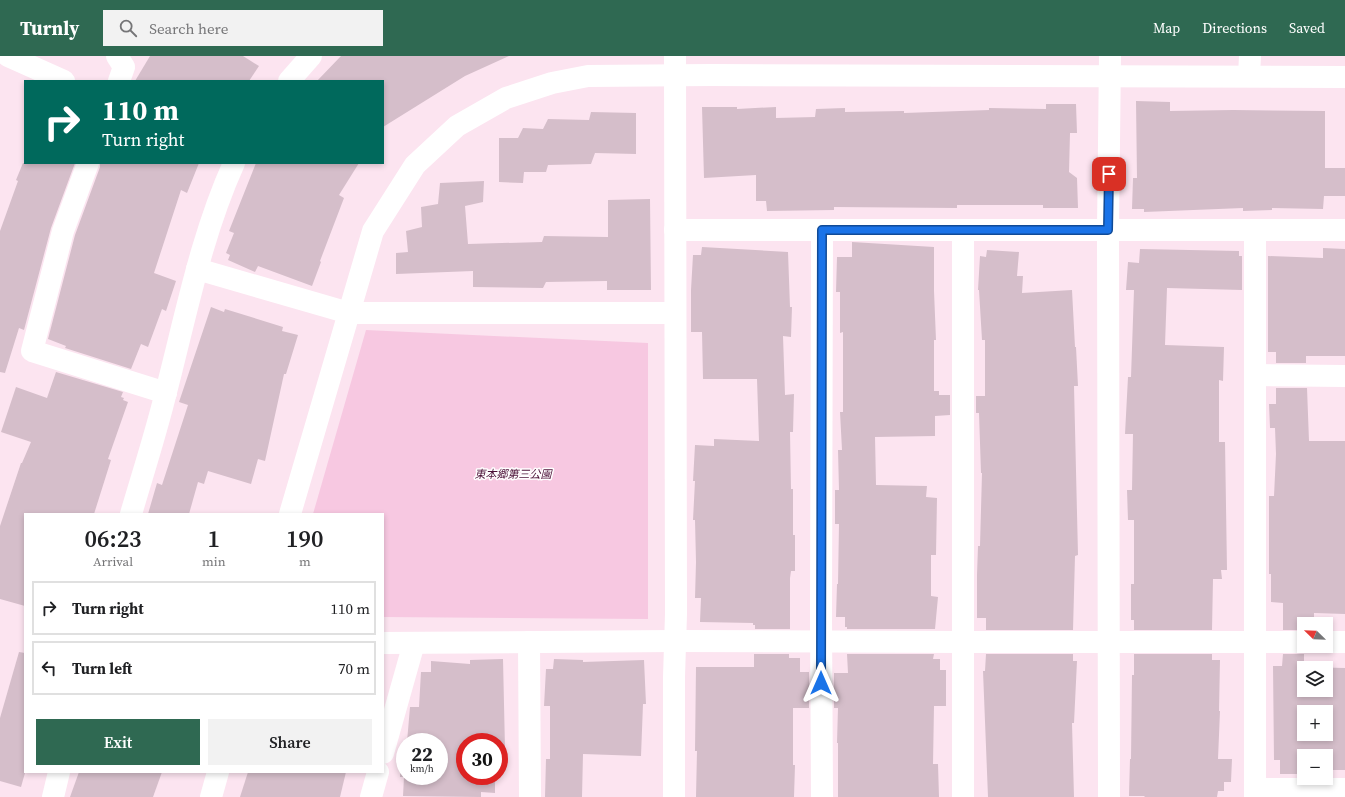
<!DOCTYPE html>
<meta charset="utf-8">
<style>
:root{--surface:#fff;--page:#f2f2f2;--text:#202124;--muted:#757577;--line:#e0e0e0;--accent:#2f6952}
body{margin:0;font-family:"Source Serif 4","Noto Sans JP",serif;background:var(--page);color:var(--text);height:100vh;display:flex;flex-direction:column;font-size:15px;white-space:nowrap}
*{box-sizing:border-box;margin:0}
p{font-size:13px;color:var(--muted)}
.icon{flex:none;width:22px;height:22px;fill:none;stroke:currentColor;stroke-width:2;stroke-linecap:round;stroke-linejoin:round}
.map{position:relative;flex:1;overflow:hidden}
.sheet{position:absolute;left:24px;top:457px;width:360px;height:260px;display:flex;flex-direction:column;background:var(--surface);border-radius:0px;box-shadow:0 2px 6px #0003}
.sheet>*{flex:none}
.hud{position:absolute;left:24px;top:24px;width:360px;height:84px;border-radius:0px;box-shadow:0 2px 6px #0003;background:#00695c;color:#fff;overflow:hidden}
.needle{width:26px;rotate:293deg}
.tools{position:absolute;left:1297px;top:561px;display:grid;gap:8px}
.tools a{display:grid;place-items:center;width:36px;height:36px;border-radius:0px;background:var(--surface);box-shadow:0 2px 6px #0003;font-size:20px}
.speed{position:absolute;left:396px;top:677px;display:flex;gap:8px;font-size:20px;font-weight:700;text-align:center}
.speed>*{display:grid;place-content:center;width:52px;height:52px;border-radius:50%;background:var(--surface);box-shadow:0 2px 6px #0003;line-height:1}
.speed small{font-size:10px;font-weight:400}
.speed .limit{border:6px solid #d22;background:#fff;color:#111}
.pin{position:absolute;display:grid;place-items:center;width:34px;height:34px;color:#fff;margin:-17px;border-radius:8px;box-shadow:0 2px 6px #0006}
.me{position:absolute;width:44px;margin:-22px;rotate:0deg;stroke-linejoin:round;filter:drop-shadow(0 0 3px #0008)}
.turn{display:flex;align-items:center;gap:14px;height:84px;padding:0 12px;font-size:18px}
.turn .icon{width:52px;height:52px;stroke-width:2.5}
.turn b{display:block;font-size:28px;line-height:34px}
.eta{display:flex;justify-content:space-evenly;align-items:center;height:68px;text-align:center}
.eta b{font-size:24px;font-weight:600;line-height:28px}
.action{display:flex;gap:8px;margin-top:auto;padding:8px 12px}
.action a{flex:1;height:46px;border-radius:0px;background:var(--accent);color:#fff;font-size:16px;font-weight:600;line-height:46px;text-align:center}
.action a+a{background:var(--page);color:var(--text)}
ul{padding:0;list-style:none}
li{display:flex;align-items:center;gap:12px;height:54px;margin:0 8px 6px;padding:0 4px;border:2px solid var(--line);border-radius:0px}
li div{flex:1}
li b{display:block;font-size:15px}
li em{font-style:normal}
header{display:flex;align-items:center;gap:24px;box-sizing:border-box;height:56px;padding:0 20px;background:var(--accent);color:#fff}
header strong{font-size:19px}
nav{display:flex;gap:22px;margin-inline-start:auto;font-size:14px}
.search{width:280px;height:36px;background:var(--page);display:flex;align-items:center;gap:10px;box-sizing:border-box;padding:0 14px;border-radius:0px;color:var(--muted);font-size:15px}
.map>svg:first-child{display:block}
.green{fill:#f7c8e1}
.building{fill:#d5beca;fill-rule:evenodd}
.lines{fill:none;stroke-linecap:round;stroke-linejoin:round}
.minor{stroke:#fff;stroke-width:22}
.tertiary{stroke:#fff;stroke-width:22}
.route-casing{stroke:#114b97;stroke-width:10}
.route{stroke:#1a73e8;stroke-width:7}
.labels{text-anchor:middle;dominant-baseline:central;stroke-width:3;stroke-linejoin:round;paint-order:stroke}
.park-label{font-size:11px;font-style:italic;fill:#4c1037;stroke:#fff}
</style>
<header>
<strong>Turnly</strong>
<div class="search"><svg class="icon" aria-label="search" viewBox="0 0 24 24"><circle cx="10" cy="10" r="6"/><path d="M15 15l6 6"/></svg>Search here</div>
<nav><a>Map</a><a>Directions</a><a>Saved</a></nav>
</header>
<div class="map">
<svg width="1345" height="741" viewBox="0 0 1345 741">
<rect width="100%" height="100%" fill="#fce4f0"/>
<path class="green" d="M366,274l282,13v276l-265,-2v-103h-70z"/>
<g class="building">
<path d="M150,0h93l16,10 -10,15h-114z"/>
<path d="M341,0h168l-44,20 -82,51v-46h-66z"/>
<path d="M1136,45l34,1v9l63,-1 92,1v57h20v28h-21l-1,13 -51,-1v2l-29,1v-3l-99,4v-3h-12l1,-31h4z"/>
<path d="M1046,48h30l1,29h-7l-1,39 8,6 1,30h-35v-3h-86v3l-123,-1v3l-67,1 -1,-10h-10v-26l-52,3 -2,-71h35v2l39,-2v11l39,-1 1,-8 29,-1v4l59,-1v2l85,-3v-2l57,1z"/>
<path d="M591,56l45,1v41l-41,-1 -4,11 -43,1 -2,7h-22l-1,11 -24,-1v-44h19l5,-10 20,1 5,-10 41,1z"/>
<path d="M23,107h52l-24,65 -27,102 -5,-2 -14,45 -5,-1v-141l18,-50 -2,-1z"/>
<path d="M100,107h99l-12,30 -6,-3 -27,83 22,8 -10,30 -4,-2 -14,38 -7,-3 -10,25 -66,-21 1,-2 -18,-7 27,-104 25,-68z"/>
<path d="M256,107h103l-20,32 5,3 -24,63 1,1 -9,24 -54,-20 -3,6 -27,-12 2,-5 -4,-2 8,-20 -5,-2z"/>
<path d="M484,125l-1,21 -18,4 3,38 74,-2 2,-6 64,1v-37l42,-1 1,91h-44v-9l-61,1 -3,6 -70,-1v-16l-77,3v-21l12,-1 -2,-21 16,-4 -1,-20 17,-3 2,-21z"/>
<path d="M852,186l82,5v44l2,49h-2v51h5v4h11v20l-15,1v20l-60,1 1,48 51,1 -1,11 11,1 -1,57h-5v41l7,1 -3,32h-88v-2h-2v-10h-9l1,-33h1l1,-60h-4v-34h4l-1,-40h4l-2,-38h3v-80l-3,1v-41h-4l1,-35h15z"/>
<path d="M702,191l86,5 2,55h2l-1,30 -8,-1 2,59 9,-1 -1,38h-3l1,57h2v46h2v36h-4l-1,7v51h-35v-4h-2v-2l-53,-1 1,-24h-6l1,-36 -1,-42h-2l2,-39h-2l2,-36 19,1v-7l45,2 -2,-62h-54l-1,-47h-11v-42l2,-35h8z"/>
<path d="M1323,192l22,1v107h-39v7h-30v-11h-8v-96l55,2z"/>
<path d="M1140,193l99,2v5h3v34l-75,-2 -2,57 59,2 -1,34 -4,-1v62h6l2,128h-6l1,9h-9l-1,51h-78v-10h-3v-36h3v-64h-6l-1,-30h5l1,-56h-8l3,-57h3l3,-87h-8l2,-28 11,1z"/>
<path d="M987,194l32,2 -2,24h6l-1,17 50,-3 3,57h1l2,39h-4l4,169 -3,1 -2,74h-87v-12h-9v-43l1,-29h2l2,-73h-1l-2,-60h-3v-17h9v-56h-3l-3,-50h-1l2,-34 6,1z"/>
<path d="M211,251l13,5 1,-3 58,18 -1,4 16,4 -12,39h-2l-19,87 -7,-2 -7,25 -43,-13 -4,13 -6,-2 -9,32h-41l9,-31 5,2 26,-80 -9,-3z"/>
<path d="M56,316l67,20 -2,5 3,1 -1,2 5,2 -20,57 3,1 -17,54h-69v92l-25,-7v-73l21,-63h1l9,-21 -30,-10 15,-45 31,11z"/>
<path d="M1276,332h31l2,53h36v173l-31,-1v11h-10v6h-21v-27l-12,-1v-28h-2v-78h5l2,-42 -1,-26h-5l-1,-24h7z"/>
<path d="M19,596l6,1v120l-4,14 -21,-6v-63z"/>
<path d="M754,598h35v4h11v14h9v36h-16v57h2l-1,32h-98l1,-46h-2l1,-84h58z"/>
<path d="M847,598h87l-1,5h7v11h6v36h-12l-1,58h5l1,33h-101v-54h-1l1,-35h-4v-35h14z"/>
<path d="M986,598h87v7h4l-3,62h-2l2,74h-86l-5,-126h2z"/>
<path d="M1134,598h78v6h8l-1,51h1l-2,48h14l-1,23h-7v9h-6l-1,6h-73l1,-1h-16l1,-37h1l1,-84h2z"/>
<path d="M1283,598h21v13l41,1v102h-19v-14h-22v18h-24v-14h-6l-1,-94h9zM1304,612h22v22h-22zM1304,656h22v22h-22z"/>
<path d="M503,603l2,90h-6v-7h-34v34h30v17l-14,-1v5l-78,-1 1,-19h-4l1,-23 4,1v21h34v-34h-32l3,-35h9l2,-35h10v-11l39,3v-4z"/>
<path d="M554,603l29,1v2l61,-2 2,44h-3l-2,52 -58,-2 -1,43h-37l1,-38h4v-53h-6l2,-37h7z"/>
<path d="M79,716h83l-9,25h-83z"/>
<path d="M248,716h98l-6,25h-100z"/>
</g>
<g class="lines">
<g class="minor">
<path d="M8,0l56,25"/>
<path d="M117,0l7,11 -5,14"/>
<path d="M1249,20l1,-20"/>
<path d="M289,25l22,-25"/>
<path d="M88,107l-25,68 -31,120 134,42"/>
<path d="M675,174h670"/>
<path d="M197,213l152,44h326"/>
<path d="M1255,319l90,1"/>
<path d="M131,458c12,-41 25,-81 35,-122 20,-77 35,-156 68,-229"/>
<path d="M529,586l1,155"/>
<path d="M1326,586h19"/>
<path d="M383,587l292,-2 288,1h341"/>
<path d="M383,697l31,-110"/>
<path d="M1255,733h90"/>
<path d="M53,741l6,-25"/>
<path d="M371,741l7,-25"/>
<path d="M674,741v-120l2,-63 -1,-558"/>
<path d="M822,741l-1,-181 1,-386"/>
<path d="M963,741v-567"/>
<path d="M1109,741l-1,-567 2,-174"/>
<path d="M1255,741v-567"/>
</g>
<g class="tertiary">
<path d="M290,458l83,-283 42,-66 42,-39 49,-28 46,-15 36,-7 123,-1 634,2"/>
<path d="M211,741l7,-25"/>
</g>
</g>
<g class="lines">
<g class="route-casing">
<path id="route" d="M821,627l1,-453h286l1,-56"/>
</g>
<use href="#route" class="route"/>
</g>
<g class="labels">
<g class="park-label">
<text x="513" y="418">東本郷第三公園</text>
</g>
</g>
</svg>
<div class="tools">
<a><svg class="needle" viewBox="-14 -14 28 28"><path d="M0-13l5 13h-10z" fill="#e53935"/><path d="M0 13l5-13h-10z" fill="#757577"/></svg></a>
<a><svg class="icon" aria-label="layers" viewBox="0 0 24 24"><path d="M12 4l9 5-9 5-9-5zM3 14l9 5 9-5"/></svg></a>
<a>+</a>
<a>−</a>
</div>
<div class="speed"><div>22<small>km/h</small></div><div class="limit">30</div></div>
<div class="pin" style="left:1109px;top:118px;background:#d93025"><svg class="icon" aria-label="arrive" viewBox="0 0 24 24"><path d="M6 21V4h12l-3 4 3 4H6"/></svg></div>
<svg class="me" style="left:821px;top:627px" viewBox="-20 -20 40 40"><path d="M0-17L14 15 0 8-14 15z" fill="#1a73e8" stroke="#fff" stroke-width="4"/></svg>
<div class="hud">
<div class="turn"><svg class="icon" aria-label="right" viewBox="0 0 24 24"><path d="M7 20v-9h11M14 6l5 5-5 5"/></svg><div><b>110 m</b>Turn right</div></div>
</div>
<section class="sheet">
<div class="eta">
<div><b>06:23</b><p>Arrival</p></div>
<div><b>1</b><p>min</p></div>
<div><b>190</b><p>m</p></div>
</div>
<ul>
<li><svg class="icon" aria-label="right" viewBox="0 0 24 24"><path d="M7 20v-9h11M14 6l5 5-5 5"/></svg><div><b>Turn right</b></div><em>110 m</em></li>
<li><svg class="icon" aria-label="left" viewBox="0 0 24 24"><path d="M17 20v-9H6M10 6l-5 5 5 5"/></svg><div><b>Turn left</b></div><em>70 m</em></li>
</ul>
<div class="action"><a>Exit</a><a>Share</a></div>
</section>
</div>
